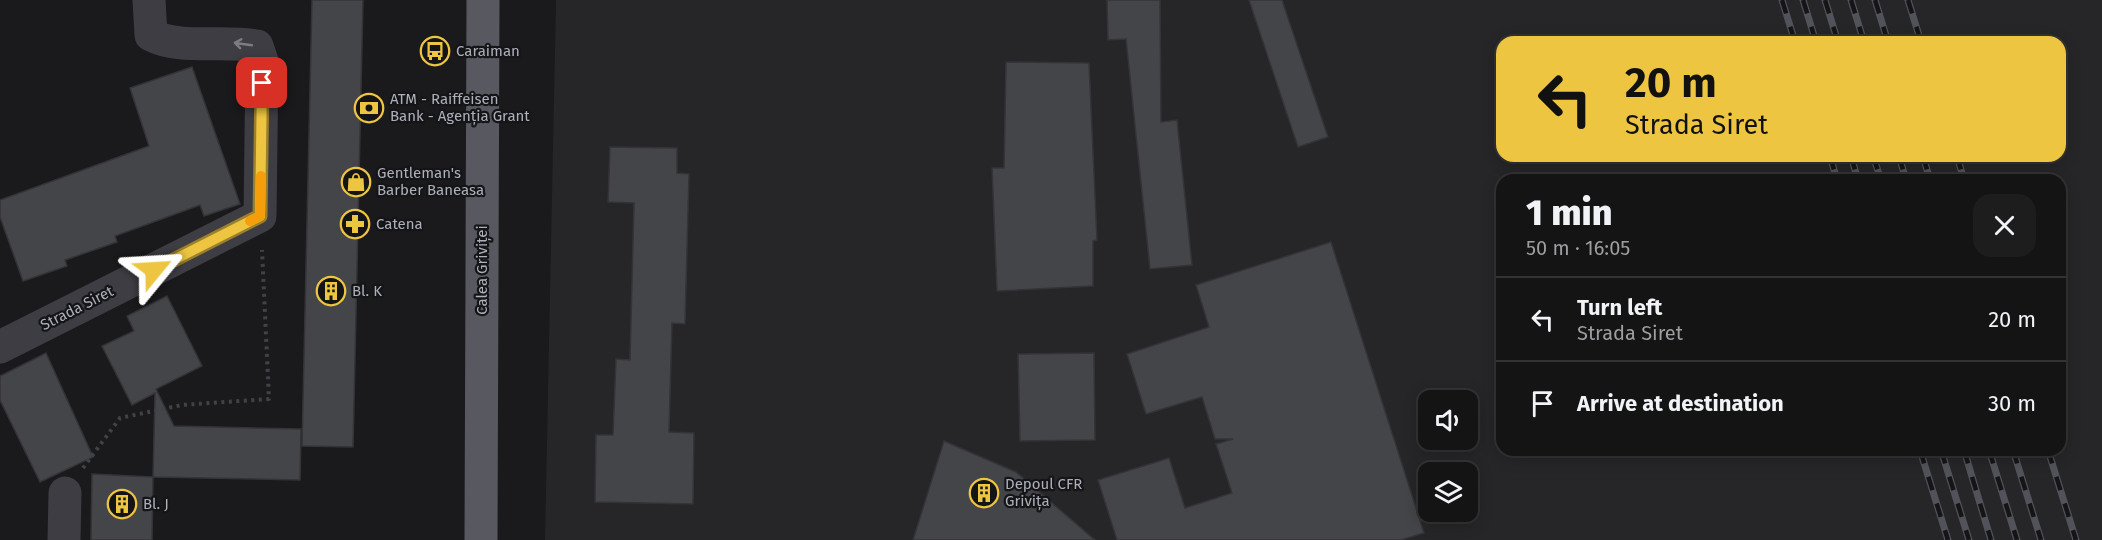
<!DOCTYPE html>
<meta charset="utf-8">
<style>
:root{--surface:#141415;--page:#1d1d1e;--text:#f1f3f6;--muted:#9d9ea0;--line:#333334}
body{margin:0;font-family:"Fira Sans",sans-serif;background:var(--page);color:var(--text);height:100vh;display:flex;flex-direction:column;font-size:22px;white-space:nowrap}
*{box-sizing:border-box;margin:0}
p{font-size:20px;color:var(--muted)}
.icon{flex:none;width:33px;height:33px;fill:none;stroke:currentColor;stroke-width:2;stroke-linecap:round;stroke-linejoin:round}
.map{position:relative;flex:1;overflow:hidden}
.drawer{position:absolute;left:1496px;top:174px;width:570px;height:282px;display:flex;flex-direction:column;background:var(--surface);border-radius:18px;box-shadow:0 3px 15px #0003,0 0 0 2px var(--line)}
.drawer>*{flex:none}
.guide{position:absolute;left:1496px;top:36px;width:570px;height:126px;border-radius:18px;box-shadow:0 3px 15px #0003,0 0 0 2px var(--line);background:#edc541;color:#111;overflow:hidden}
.tools{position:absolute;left:1418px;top:390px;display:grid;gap:12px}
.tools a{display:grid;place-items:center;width:60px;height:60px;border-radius:12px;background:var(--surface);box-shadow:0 3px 15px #0003,0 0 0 2px var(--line);font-size:30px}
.pin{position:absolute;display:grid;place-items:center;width:51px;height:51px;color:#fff;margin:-26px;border-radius:12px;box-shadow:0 3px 9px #0006}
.me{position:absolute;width:66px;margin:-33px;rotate:63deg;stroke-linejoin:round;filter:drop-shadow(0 0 4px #0008)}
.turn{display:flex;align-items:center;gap:21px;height:126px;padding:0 30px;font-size:27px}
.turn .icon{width:78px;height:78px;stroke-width:2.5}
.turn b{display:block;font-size:42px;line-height:51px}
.round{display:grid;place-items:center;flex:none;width:63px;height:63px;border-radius:18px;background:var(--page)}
.head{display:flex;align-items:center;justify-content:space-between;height:102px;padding:0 30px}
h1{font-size:36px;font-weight:800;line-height:45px}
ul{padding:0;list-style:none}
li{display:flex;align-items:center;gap:18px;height:84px;padding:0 30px;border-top:2px solid var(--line)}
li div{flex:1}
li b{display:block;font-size:22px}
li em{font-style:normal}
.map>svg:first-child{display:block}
.built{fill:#262629;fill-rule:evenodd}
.building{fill:#444549;stroke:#343438;stroke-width:1.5}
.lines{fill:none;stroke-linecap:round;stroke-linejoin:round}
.path{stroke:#414248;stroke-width:4;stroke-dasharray:3 4.5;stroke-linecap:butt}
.minor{stroke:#3d3d43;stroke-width:33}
.major{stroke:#575860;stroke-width:33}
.rail-casing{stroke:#52535a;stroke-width:7}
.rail{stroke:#151517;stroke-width:4.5;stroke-dasharray:14;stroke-linecap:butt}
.oneway{stroke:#7b7c85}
.route-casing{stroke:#9a802a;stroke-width:15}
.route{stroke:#edc541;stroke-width:10}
.slow{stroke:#f59e0b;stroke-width:10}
.labels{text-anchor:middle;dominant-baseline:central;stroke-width:4.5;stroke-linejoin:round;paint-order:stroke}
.poi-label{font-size:15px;fill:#adb0bb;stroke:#151517;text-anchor:start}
.street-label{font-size:15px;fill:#adb0bb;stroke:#151517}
</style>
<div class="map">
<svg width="2102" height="540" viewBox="0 0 2102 540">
<rect width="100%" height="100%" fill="#1a1a1c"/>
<path class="built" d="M556,0h1546v540h-1557zM1502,42h558v114h-558zM1502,180h558v270h-558zM1428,400h39v40h-39zM1428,472h39v40h-39z"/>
<g class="building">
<path d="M312,0h51l-10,447 -51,-1z"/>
<path d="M1107,0h53l1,122 16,-2 15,145 -42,4 -24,-230 -18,1z"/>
<path d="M1249,0h33l46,137 -30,10z"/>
<path d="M1006,62l83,1 8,177 -4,1v45l-96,5 -5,-123h12z"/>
<path d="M192,67l48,137 -36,12 -4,-11 -85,31 2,6 -52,18 2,6 -44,15 -23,-64v-17l149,-54 -19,-58z"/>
<path d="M610,147l67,1v25l12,1 -4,150 -13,-1 -3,109 25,1 -1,71 -98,-2 1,-67h17l3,-76 14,1 4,-157 -26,-1z"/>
<path d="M1331,242l93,291 -23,7h-284l-19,-60 71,-22 16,50 47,-15 -16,-49 17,-5h-18l-13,-42 -56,17 -19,-60 82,-27 -13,-42z"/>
<path d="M167,296l35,70 -46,23 18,37 127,3 -1,51 -147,-3 2,-84 -23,12 -30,-59 32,-15 -7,-15z"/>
<path d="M46,353l47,104 -53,25 -40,-82v-24z"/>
<path d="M1094,353l1,87 -75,1 -2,-87z"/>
<path d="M944,441l72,31 79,68h-182z"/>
<path d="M92,474l61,3 -1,63h-61z"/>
</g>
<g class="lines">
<path class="path" d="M83,468l37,-50 62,-13 87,-6 -7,-149"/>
<g class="minor">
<path d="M0,347l260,-131 2,-155 -5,-15c-33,-6 -78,4 -106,-11l-2,-35"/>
<path d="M64,540l1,-47"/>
</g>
<path class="major" d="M481,540l2,-540"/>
<g class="rail-casing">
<g id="rail">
<path d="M1782,0l13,42"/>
<path d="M1803,0l13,42"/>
<path d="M1825,0l13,42"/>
<path d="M1851,0l13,42"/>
<path d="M1875,0l13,42"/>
<path d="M1908,0l13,42"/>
<path d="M1830,156l7,24"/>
<path d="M1851,156l7,24"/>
<path d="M1873,156l8,24"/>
<path d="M1899,156l7,24"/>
<path d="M1923,156l7,24"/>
<path d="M1957,156l7,24"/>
<path d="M1920,450l28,90"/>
<path d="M1941,450l28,90"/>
<path d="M1964,450l27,90"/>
<path d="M1989,450l28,90"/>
<path d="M2013,450l28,90"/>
<path d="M2048,450l28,90"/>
</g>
</g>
<use href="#rail" class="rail"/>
</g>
<defs><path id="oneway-shaft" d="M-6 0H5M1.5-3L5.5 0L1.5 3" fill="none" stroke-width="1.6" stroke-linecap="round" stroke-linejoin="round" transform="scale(1.5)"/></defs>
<use class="oneway" href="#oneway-shaft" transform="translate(243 44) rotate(-172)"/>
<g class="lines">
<g class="route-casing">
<path id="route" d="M154,270l106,-54 2,-133"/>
</g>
<use href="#route" class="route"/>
<path class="slow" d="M250,221l10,-5 1,-40"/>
</g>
<defs>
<g id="bus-ring" transform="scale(1.5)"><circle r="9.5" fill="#151517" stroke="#edc541" stroke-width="1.5"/><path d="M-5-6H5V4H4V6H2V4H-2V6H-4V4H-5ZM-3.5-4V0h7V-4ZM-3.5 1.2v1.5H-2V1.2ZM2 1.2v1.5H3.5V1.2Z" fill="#edc541"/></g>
<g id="bank-ring" transform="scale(1.5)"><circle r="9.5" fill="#151517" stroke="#edc541" stroke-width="1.5"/><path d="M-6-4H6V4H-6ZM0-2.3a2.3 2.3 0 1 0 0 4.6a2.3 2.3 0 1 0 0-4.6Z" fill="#edc541"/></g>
<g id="shop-ring" transform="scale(1.5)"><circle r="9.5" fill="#151517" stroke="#edc541" stroke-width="1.5"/><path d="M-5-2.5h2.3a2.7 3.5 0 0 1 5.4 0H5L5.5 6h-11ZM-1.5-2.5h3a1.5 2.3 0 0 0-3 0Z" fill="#edc541"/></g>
<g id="pharmacy-ring" transform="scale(1.5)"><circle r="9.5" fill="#151517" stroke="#edc541" stroke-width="1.5"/><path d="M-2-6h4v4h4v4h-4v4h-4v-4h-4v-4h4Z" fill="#edc541"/></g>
<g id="building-ring" transform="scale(1.5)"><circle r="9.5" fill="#151517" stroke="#edc541" stroke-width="1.5"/><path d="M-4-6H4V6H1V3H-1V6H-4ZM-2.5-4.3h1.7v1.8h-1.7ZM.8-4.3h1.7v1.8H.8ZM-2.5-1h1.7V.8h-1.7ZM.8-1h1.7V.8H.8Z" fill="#edc541"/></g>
</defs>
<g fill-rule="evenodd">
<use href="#bus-ring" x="435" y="51"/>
<use href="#bank-ring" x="369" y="108"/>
<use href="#shop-ring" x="356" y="182"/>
<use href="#pharmacy-ring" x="355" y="224"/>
<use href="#building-ring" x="331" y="291"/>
<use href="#building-ring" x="984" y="493"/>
<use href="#building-ring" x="122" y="504"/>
</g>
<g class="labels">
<g class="poi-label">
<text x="456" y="51">Caraiman</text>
<text x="390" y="99">ATM - Raiffeisen<tspan x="390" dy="17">Bank - Agenția Grant</tspan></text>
<text x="377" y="173">Gentleman's<tspan x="377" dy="17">Barber Baneasa</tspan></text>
<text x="376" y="224">Catena</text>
<text x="352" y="291">Bl. K</text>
<text x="1005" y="484">Depoul CFR<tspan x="1005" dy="17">Grivița</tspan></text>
<text x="143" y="504">Bl. J</text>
</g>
<g class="street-label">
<text transform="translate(482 270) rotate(-90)">Calea Griviței</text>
<text transform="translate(77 308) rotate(-27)">Strada Siret</text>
</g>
</g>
</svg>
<div class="tools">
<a><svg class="icon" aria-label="sound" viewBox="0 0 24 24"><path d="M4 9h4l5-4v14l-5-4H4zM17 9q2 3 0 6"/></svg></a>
<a><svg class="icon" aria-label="layers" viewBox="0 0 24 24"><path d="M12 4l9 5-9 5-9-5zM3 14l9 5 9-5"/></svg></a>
</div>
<div class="pin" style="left:262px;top:83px;background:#d93025"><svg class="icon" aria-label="arrive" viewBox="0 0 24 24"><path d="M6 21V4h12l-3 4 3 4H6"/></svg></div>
<svg class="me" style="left:154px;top:270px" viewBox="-20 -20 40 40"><path d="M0-17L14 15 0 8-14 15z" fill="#edc541" stroke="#fff" stroke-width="4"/></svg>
<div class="guide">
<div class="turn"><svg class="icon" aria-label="left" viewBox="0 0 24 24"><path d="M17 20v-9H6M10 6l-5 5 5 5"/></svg><div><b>20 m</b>Strada Siret</div></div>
</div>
<section class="drawer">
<div class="head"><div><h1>1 min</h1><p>50 m · 16:05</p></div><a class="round"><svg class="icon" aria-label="close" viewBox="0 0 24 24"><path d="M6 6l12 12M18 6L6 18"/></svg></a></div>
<ul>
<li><svg class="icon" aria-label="left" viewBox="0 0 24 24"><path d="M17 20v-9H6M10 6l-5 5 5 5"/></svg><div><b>Turn left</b><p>Strada Siret</p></div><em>20 m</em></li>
<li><svg class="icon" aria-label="arrive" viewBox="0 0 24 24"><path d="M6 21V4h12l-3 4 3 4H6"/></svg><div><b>Arrive at destination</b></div><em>30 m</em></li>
</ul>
</section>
</div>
